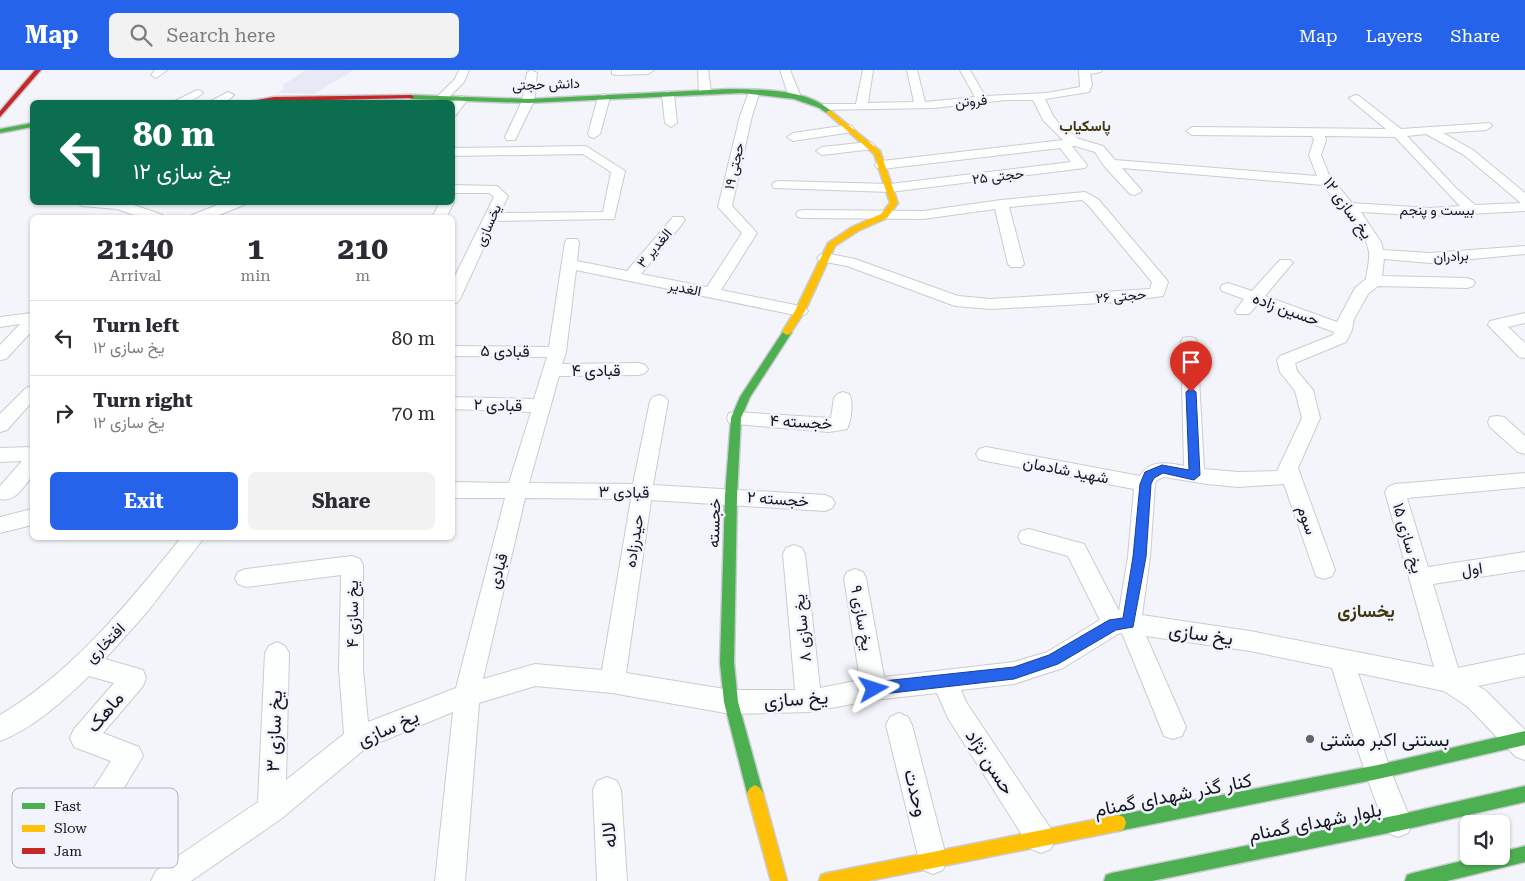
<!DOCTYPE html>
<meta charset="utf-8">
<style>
:root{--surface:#fff;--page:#f2f2f3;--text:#2b2b33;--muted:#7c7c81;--line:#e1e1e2;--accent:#2563eb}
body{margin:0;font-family:"Roboto Serif",Vazirmatn,serif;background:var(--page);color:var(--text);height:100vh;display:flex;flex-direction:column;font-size:19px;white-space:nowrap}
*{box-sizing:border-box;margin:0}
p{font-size:16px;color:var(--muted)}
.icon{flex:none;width:28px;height:28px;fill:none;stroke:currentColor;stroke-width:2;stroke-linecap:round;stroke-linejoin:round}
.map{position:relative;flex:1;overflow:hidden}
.sheet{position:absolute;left:30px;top:145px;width:425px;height:325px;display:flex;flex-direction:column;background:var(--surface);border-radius:8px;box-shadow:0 1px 4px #0004}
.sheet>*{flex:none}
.guide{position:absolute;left:30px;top:30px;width:425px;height:105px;border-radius:8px;box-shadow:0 1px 4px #0004;background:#0b6e4f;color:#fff;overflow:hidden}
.controls{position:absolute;left:1460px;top:745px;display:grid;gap:10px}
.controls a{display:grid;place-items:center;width:50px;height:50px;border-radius:8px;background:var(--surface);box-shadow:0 1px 4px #0004;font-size:25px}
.pin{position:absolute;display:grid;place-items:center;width:42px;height:42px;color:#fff;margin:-51px -21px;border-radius:50% 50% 50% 0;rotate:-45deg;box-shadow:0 0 5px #0007}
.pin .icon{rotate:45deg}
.me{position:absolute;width:55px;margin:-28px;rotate:84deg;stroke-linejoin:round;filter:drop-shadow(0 0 4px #0008)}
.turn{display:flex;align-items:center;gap:18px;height:105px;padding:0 20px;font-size:22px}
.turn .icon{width:65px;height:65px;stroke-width:2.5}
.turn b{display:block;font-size:35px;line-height:42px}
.eta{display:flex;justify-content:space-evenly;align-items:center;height:85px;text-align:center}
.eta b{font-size:30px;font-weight:700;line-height:35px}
.button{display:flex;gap:10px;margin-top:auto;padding:10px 20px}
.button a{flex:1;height:58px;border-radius:8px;background:var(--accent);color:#fff;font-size:20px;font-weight:700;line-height:58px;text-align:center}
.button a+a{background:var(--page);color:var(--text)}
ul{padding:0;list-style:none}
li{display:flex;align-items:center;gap:15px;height:75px;padding:0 20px;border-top:1px solid var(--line)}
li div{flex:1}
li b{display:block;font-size:19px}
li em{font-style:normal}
header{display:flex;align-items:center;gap:30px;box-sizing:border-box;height:70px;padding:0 25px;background:var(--accent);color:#fff}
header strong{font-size:24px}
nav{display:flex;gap:28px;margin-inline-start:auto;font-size:18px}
.search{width:350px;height:45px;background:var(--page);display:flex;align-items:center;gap:12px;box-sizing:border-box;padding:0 18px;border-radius:8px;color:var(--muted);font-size:19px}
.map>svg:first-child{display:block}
.built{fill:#e7eaf6}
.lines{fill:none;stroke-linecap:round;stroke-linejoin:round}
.street-casing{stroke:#caccd2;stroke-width:2}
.fast-casing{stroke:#caccd2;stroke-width:3}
.slow-casing{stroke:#caccd2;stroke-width:3}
.jam-casing{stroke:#caccd2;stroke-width:3}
.street{fill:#fdfefe;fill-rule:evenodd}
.fast{fill:#4caf50;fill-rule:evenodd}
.slow{fill:#ffc107;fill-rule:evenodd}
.jam{fill:#c62828;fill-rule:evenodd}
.route{fill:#2563eb;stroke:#184099}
.poi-dot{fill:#62646a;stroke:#f1f4fd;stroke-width:2}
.labels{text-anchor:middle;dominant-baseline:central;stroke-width:5;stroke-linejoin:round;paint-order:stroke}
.far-street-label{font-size:14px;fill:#14161d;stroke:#f1f4fd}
.far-neighbourhood-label{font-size:15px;font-weight:bold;fill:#42380e;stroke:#f1f4fd}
.street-label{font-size:16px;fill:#14161d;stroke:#f1f4fd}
.neighbourhood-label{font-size:18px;font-weight:bold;fill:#42380e;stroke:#f1f4fd}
.near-street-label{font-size:19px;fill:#14161d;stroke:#f1f4fd}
.near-poi-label{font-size:19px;fill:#14161d;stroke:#f1f4fd;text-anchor:start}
.key{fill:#f1f4fd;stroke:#afb1ba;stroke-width:1}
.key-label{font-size:14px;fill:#14161d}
</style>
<header>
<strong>Map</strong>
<div class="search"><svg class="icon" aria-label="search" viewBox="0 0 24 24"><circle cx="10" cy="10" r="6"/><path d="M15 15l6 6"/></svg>Search here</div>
<nav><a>Map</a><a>Layers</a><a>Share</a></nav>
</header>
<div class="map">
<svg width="1525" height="811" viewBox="0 0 1525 811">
<rect width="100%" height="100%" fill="#f4f5fa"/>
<path class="built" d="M306,0h48l-40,24 -35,-1 5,-4 -1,-4z"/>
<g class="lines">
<g class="street-casing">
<g id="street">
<path d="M155,0h12l-11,8 -5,-3z"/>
<path d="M459,0h10l-5,12 -17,17h-8l-2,-2 18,-18z"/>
<path d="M531,0l6,3 -3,28 -19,39h-8l-2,-3 17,-36 5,-28z"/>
<path d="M612,0h41v1l-5,3 -32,1 -4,-1z"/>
<path d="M698,0h10l3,22 -2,2 -4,1 -6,-3z"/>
<path d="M780,0h10l11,27 -2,2h-8l-2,-2z"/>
<path d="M863,0h10l-5,33 46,-1 -7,-32h10l8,32 50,-5 -15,-27h10l15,26 62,-3 33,-6 -1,-17h23l-1,2 -11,2 2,11 -3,7 -44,7 8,17 8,10 18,13 24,7 12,14 202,16 -8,-21 5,-15 -2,-4 -120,-1 -6,-4 6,-4 194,2 -35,-29 -2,-2 6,-3 4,1 42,33 89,-6 2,3 -6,4 -43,3 30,17 52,43v18l-95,5 -69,-4 20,30 2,8 47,3 95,-7v8l-95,9 -46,-4 -2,17 85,2 6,2 2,3 -2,3 -6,2 -89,-2 -10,8 -14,25 -2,11 -6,12 -51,21 2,8 16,19 7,28 -22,50 37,102 -3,6 -8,3 -8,-3 -32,-92 -46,3 -31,-3 -43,-7 -7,3 -2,4 -5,73 -8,58 108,16 184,36 -49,-175 3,-5 7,-3 130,-11v14l-118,11 21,69 97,-15v18l-92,14 25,84 67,-14v22l-47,10 8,5 39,39v30l-9,-3 -48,-50 -24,-16 -86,-18 33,99 21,51 -4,10 -10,4 -10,-4c-22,-54 -39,-110 -56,-165l-82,-17 -104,-15 40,91 -4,9 -9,3 -9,-3 -42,-103 -4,1 -55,34 -49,16 -53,6 5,12 85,127 4,10 -4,10 -10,4 -10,-4 -83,-131 -11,-25 -63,7 -65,12 -78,2 -119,-21 -77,-7 -56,17 -14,178h-30l18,-169 -87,36 -85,71 -90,62h-40l5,-10 102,-69 7,-149 4,-7 8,-4 8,4 4,7 -3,127 58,-46 -5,-65 2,-94 -95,12 -8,-3 -3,-6 3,-6 8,-3 106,-13 8,3 3,6v104l5,53 88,-34 49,-190h-53v-16l57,1 22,-71 -79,-3v-12l82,2 13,-42 -95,-1v-10l97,1 16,-105 2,-3h10l2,3 -2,19 50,10 46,-54h10l2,3 -2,3 -42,51 66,13 35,-54 -24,-26 22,-91 10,-27h8l2,2 -8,25 -20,90 25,27 -36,57 79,16 6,2 2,3 -2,3 -6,2 -224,-46 -10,82 -4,12 77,-1 6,2 3,4 -3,4 -6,2 -80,1 -30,107 104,1 17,-83 3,-4 6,-2 6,2 3,4 -15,84 172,10 7,3 3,5 -3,5 -7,3 -174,-11 -25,173 105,17h64l-12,-136 3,-6 8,-3 8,3 3,6 15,134 40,-8 -16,-102 3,-6 8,-3 8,3 3,6 18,99 130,-15 33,-10 53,-32 -32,-64 -47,-13 -3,-6 3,-6 8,-2 55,15 35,67 9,-54 6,-68 -148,-28 -7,-2 -3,-5 3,-5 7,-2 154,29c9,-17 28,-13 44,-10l-3,-124 2,-4 6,-1 6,1 2,4 7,127 34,3 39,-1 25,-53 -7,-27 -15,-19 -3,-12 3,-4 53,-21 1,-3 -76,-28 -9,10h-12l-2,-3 9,-12 -22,-8 -2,-3 2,-3 6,-2 24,8 28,-31h10l3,3 -3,3 -25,30 72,26 18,-34 11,-9c1,-8 4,-19 3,-27 -3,-23 -32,-48 -46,-67l-201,-17 20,23 -7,4 -5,-1 -26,-28 -9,-14 -20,-6h-3l15,19 -2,3 -195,24 -116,-4 -2,-3 2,-3 5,-1 111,3 181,-22 -11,-14 -178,21 -5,-1 -2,-3 2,-3 5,-1 181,-21 -20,-20 -10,-20h-27l-72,8 -114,2 -2,-2 2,-2 4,-2h32zM1426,64l38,21 57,48 -46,2 -19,-17 -49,-52zM1325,66l70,1 65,69 -30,2 -78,-5 -23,-28 -8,-20 5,-15zM525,428l106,1 -29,171 -67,-6 -52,15z"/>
<path d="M197,20l4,1 2,2c-9,8 -19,10 -30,9z"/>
<path d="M668,21l6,3 3,29 -6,4 -6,-4 -3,-29z"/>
<path d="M228,22l6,3c-7,8 -16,8 -25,7z"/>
<path d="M604,24l6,3 -10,37 -6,4 -4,-1 -2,-3 10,-37z"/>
<path d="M462,26l6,3 -12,16h-4c0,-8 0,-17 10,-19z"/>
<path d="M848,55l4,1 2,3 -2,3 -59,9 -6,-4 6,-4z"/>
<path d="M869,72l4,1 2,3 -2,3 -51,6 -6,-4 6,-4z"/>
<path d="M586,76l39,25 -11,48 -118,2 -36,78 -2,3 -6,2v-22l42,-85 -5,-4h-37v-8l45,1 11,10 -8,17 103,-1 8,-40 -28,-18 -131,2v-8z"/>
<path d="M1085,122l13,7 68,80 2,3 -5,14 -44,6 -128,7 -36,-3 -108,-40 -27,-5 -3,-3 3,-3 5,-2 30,6 103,37 33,3 159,-10 2,-7 -64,-77 -6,-5 -73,7 15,57 -3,3h-10l-3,-3 -13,-55 -72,10 -120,-1 -5,-1 -2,-3 2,-3 5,-1 120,1 78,-11z"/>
<path d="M452,130l2,2 -8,16h-14l8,-16h12z"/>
<path d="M75,132h50l38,13 2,3h-22l-26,-9 -35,-3z"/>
<path d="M225,132h21l-2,3 -33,13h-21l2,-3z"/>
<path d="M32,243v18l-26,28 -6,1v-15l20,-21 -20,3v-10z"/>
<path d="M1525,243v10l-17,4 17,16v15l-6,-1 -31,-32 2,-4z"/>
<path d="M32,316v16l-25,28 -7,2v-18l26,-26z"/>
<path d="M843,322l6,2c5,8 2,27 -2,35l-18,3 -93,-8 -7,-1 -2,-5 2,-5 7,-1 95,6 3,-20 3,-4z"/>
<path d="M1497,346l7,1 21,19v18l-7,-2 -28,-25 -2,-5 2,-5z"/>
<path d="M32,377v29c-8,10 -17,27 -32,23v-13l22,-25 -22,1v-14z"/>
<path d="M32,439v16l-32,8v-16z"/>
<path d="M181,468l22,1 -55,72 -43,48 38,11 3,8 -3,8 -40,47 36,14 4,9 -58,97 -10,4 -10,-4 -4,-10 4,-10 46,-72 -37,-14 -4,-9 4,-9 40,-46 -25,-7c-26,25 -55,52 -89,65v-26c74,-44 127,-111 181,-177z"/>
<path d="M899,643l9,4 4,8 35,135 -4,10 -10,4 -10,-4 -4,-10 -33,-135 4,-8z"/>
<path d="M607,707l10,4 4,9 6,91h-30l-4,-91 4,-9z"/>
</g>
</g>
<g class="fast-casing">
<g id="fast">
<path d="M730,19c32,1 77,-1 102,23l-5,1 -10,-6 -23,-8 -52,-6 -214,10 -117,-4 -3,-2 3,-2 117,4z"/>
<path d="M32,53v4l-32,6v-4z"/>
<path d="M787,259l5,3 -42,65 -9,21 -4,78 -3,167 4,39 25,91 -3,5 -5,3 -5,-3 -3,-5 -23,-91 -4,-39 5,-167 6,-78 9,-21 44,-67z"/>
<path d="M1525,661v14l-147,34 -260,52 -6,-2 -2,-6 2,-6 6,-2 260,-50z"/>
<path d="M1525,716v16l-127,29 -246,50h-48l2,-6 6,-2 286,-58z"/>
<path d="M1525,776v16l-78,19h-42l2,-6 6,-2 69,-17h19v-4z"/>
</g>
</g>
<g class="slow-casing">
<g id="slow">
<path d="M827,41h4l49,40 18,52 -11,15 -29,13 -23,15 -30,65 -15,23 -3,1 -5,-3 13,-21 33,-68 24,-16 29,-13 9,-11 -16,-49 -47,-41z"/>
<path d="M755,715l5,3 3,5 24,88h-16l-24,-88 3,-5z"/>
<path d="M1118,745l6,2 2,6 -2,6 -6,2 -250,50h-49l2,-6 6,-2z"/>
</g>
</g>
<g class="jam-casing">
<g id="jam">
<path d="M35,0h6l-41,47v-6z"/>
<path d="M411,25l3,2 -1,1 -167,4 28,-5z"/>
</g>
</g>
<use href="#street" class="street"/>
<use href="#fast" class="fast"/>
<use href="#slow" class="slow"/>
<use href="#jam" class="jam"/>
</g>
<path class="route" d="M1191,318l5,4 4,83 -6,5 -31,-7 -9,5 -3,6 -5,73 -13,70 -17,3 -58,34 -44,15 -140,16 -5,-2 -2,-4 2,-5 5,-2 140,-15 35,-12 60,-35 14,-2 10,-61 7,-73 5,-12 17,-7 27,5 -3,-78z"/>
<circle class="poi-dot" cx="1310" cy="669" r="5"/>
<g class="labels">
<g class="far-street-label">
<text transform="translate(546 14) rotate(-2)">دانش حجتی</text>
<text transform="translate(971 31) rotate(-6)">فروتن</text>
<text transform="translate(734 96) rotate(-77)">حجتی ۱۹</text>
<text transform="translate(998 106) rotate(-7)">حجتی ۲۵</text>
<text x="1437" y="140">بیست و پنجم</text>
<text transform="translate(488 155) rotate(-66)">یخسازی</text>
<text transform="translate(654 178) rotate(-50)">الغدیر ۳</text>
<text transform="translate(1451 186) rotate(-3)">برادران</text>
<text transform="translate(685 218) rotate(11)">الغدیر</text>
<text transform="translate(1121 226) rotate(-5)">حجتی ۲۶</text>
</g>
<g class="far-neighbourhood-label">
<text x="1085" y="56">پاسکیاب</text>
</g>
<g class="street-label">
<text transform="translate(1348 138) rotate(54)">یخ سازی ۱۲</text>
<text transform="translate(1286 239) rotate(20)">حسین زاده</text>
<text transform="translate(505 281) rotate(1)">قبادی ۵</text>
<text x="596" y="300">قبادی ۴</text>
<text transform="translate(498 335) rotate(2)">قبادی ۲</text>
<text transform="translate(801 352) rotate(3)">خجسته ۴</text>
<text transform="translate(1066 400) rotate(11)">شهید شادمان</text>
<text transform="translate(624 422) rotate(1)">قبادی ۳</text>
<text transform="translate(778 429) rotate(4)">خجسته ۲</text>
<text transform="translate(1307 450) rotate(71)">سوم</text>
<text transform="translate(714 453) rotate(-88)">خجسته</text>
<text transform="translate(1408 468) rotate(74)">یخ سازی ۱۵</text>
<text transform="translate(634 471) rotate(-81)">حیدرزاده</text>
<text transform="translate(1472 499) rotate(-8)">اول</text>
<text transform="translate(498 501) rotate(-76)">قبادی</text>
<text transform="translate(352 544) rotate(-90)">یخ سازی ۴</text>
<text transform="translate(862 548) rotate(80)">یخ سازی ۹</text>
<text transform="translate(802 558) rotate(-96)">یخ سازی ۸</text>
<text transform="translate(105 573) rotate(-45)">افتخاری</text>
</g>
<g class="neighbourhood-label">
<text x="1366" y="540">یخسازی</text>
</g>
<g class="near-street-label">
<text transform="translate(1201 564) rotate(8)">یخ سازی</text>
<text transform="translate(796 629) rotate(-4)">یخ سازی</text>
<text transform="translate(105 642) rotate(-50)">ماهک</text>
<text transform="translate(388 658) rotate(-24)">یخ سازی</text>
<text transform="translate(274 661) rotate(-88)">یخ سازی ۳</text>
<text transform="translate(990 692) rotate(57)">حسن نژاد</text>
<text transform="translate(916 723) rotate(76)">وحدت</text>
<text transform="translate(1173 725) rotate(-11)">کنار گذر شهدای گمنام</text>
<text transform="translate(1315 752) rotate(-11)">بلوار شهدای گمنام</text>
<text transform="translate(609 765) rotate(-94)">لاله</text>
</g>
<g class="near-poi-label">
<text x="1320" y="669">بستنی اکبر مشتی</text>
</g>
</g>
<rect x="12" y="718" width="166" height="80" rx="8" class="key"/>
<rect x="22" y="733" width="23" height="6" fill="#4caf50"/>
<rect x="22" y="755" width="23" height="7" fill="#ffc107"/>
<rect x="22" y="778" width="23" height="6" fill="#c62828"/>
<g class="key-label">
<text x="54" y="741">Fast</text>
<text x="54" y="763">Slow</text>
<text x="54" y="786">Jam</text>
</g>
</svg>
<div class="controls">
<a><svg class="icon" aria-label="sound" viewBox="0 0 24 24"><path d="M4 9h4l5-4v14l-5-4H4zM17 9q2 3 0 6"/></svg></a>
</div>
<div class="pin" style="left:1191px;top:322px;background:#d93025"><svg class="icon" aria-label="arrive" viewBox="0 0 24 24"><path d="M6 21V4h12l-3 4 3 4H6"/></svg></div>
<svg class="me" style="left:874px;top:619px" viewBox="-20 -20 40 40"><path d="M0-17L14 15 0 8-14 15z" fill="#2563eb" stroke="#fff" stroke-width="4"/></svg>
<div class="guide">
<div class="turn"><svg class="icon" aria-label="left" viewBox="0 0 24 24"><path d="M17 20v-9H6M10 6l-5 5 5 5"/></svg><div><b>80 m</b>یخ سازی ۱۲</div></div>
</div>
<section class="sheet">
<div class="eta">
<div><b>21:40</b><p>Arrival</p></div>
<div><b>1</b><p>min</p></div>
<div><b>210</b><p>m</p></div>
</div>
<ul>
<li><svg class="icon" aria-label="left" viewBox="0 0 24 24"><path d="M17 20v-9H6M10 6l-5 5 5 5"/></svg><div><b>Turn left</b><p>یخ سازی ۱۲</p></div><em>80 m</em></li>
<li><svg class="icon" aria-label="right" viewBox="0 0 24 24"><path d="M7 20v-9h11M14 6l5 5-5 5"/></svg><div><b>Turn right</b><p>یخ سازی ۱۲</p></div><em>70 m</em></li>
</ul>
<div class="button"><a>Exit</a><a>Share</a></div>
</section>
</div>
